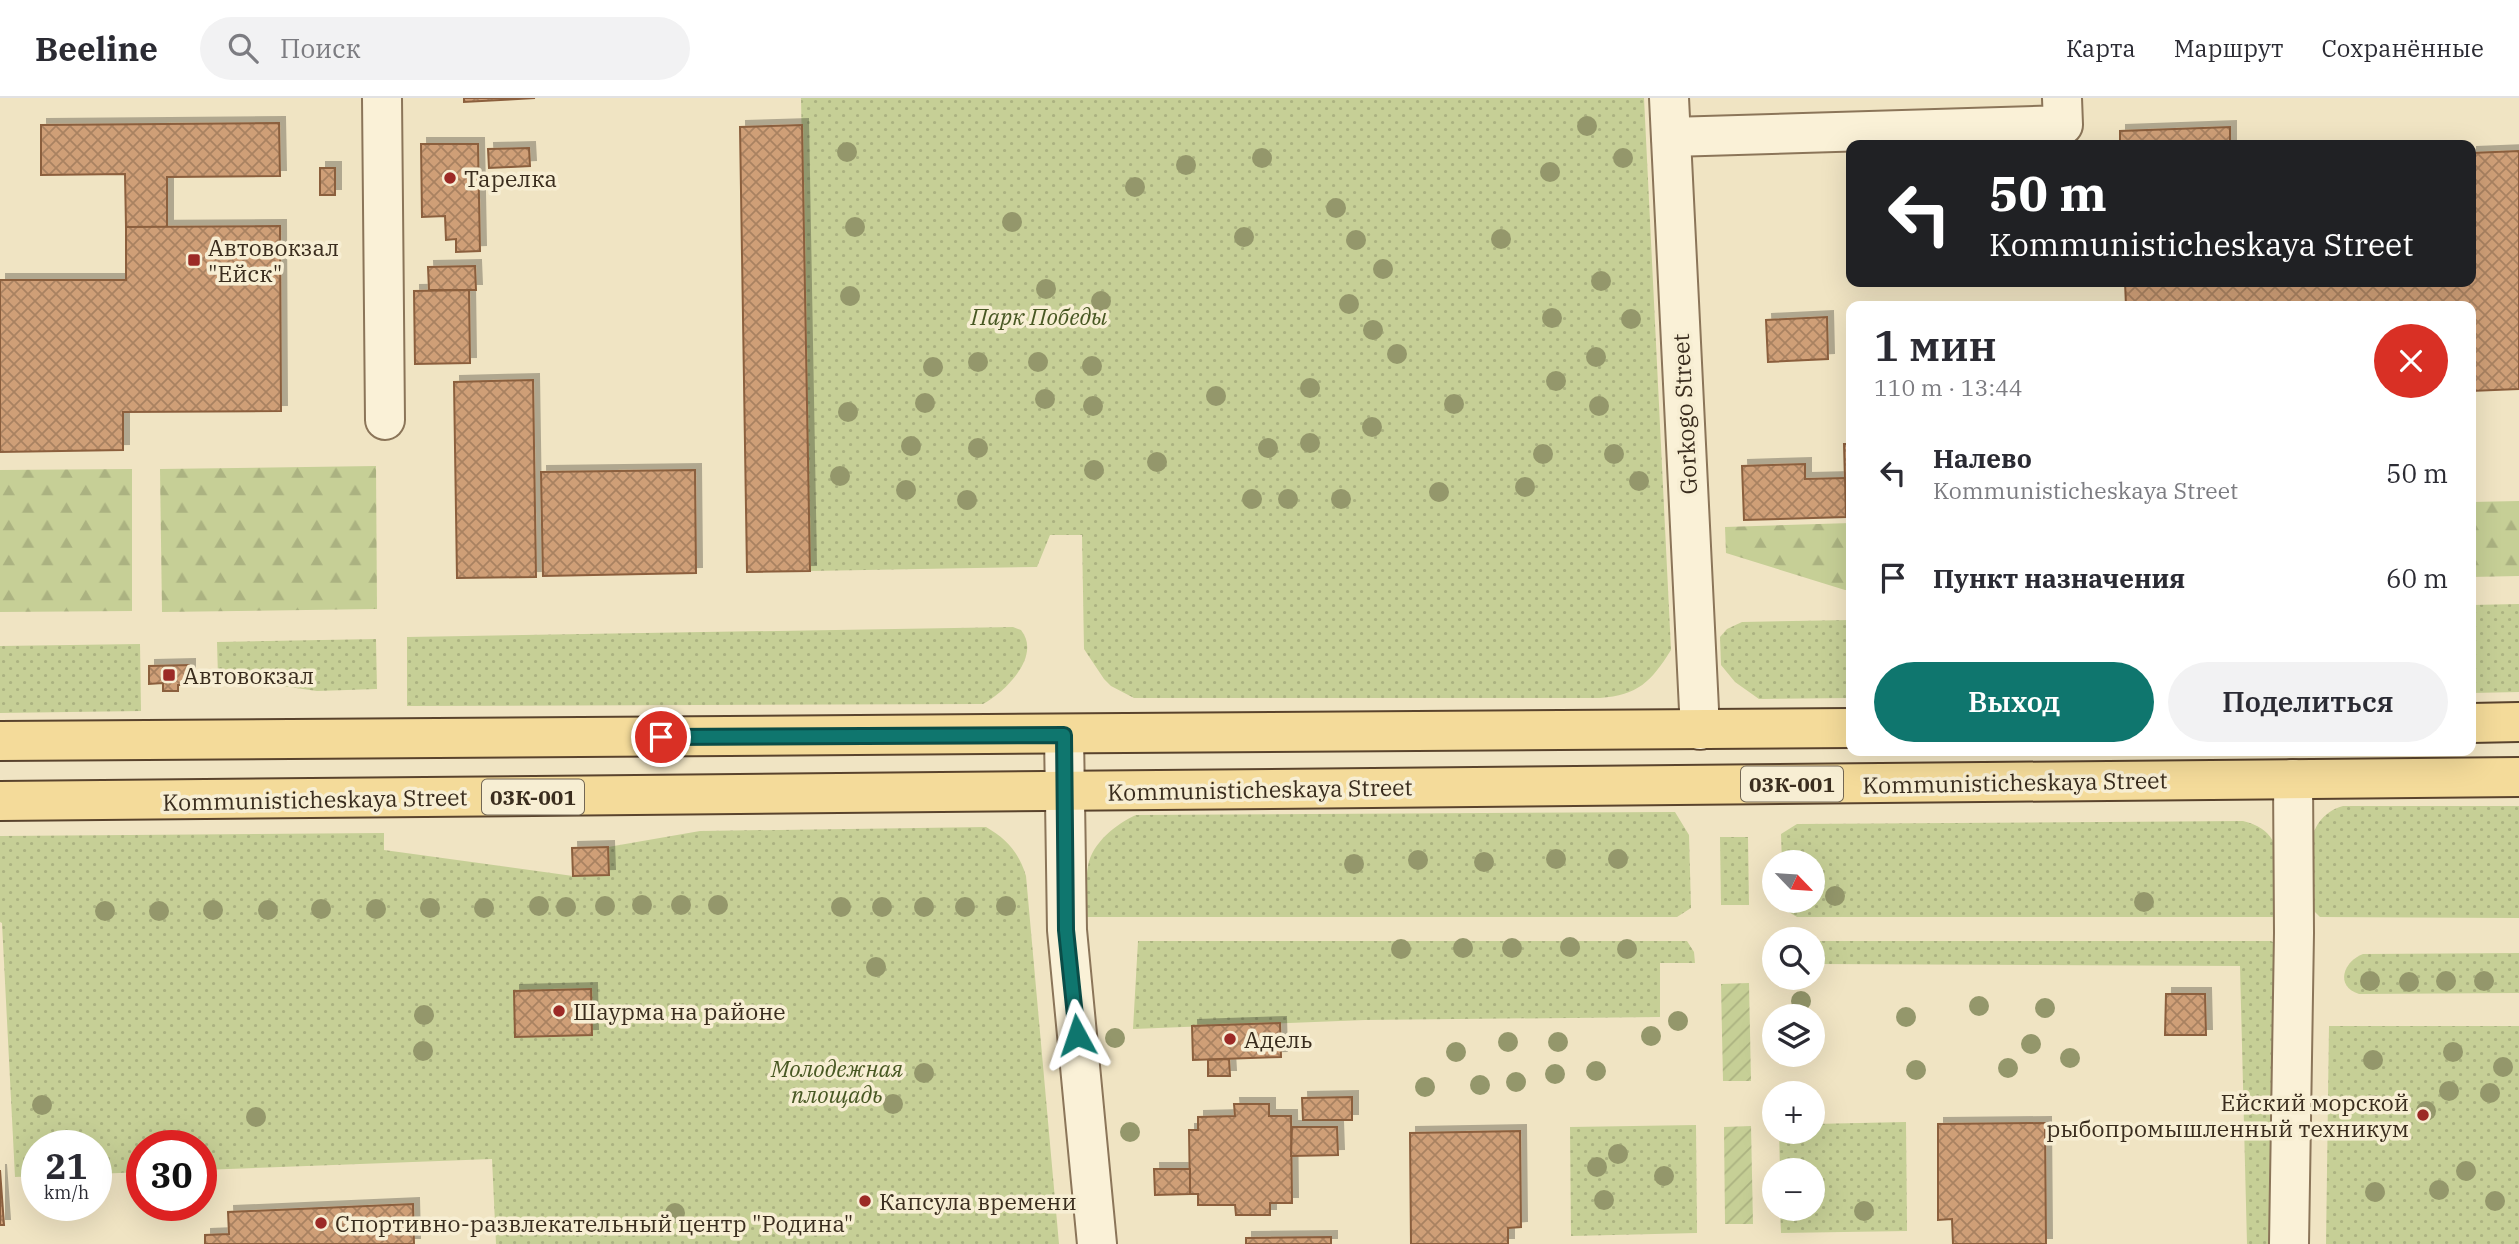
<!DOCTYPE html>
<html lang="ru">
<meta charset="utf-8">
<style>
:root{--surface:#fff;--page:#f2f2f3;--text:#2b2b33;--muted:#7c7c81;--line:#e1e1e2;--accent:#0f766e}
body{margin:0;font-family:"IBM Plex Serif",serif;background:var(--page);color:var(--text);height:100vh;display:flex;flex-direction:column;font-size:26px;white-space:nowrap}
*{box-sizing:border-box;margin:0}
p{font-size:23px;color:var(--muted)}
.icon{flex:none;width:38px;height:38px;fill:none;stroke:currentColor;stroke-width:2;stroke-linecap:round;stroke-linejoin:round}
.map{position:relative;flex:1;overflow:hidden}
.details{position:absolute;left:1846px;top:203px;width:630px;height:455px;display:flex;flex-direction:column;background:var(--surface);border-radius:14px;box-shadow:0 7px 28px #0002}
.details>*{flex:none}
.guide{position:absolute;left:1846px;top:42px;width:630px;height:147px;border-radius:14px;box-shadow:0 7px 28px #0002;background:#202124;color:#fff;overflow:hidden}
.needle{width:46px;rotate:115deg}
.fabs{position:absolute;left:1762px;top:752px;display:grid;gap:14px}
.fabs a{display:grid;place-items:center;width:63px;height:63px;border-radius:50%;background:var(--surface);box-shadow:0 7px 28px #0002;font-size:35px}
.speed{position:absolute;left:21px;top:1032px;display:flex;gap:14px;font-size:35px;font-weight:700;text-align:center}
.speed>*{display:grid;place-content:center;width:91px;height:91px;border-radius:50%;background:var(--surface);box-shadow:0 7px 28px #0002;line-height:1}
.speed small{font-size:18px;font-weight:400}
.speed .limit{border:10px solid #d22;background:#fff;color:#111}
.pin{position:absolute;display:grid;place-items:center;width:60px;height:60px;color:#fff;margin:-30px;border:4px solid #fff;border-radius:50%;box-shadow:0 2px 7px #0007}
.me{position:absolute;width:77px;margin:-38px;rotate:355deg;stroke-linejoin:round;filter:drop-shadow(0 0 5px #0008)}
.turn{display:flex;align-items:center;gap:24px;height:147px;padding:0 28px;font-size:32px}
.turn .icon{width:91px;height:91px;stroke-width:2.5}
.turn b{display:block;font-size:49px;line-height:60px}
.round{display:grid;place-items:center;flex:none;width:74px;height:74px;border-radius:37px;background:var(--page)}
.head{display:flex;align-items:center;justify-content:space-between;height:119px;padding:0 28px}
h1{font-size:42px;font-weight:600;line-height:52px}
.action{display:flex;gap:14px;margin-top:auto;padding:14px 28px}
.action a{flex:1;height:80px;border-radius:42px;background:var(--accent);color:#fff;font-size:28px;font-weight:600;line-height:80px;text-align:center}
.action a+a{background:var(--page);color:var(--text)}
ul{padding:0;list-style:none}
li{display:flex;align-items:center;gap:21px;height:105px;padding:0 28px}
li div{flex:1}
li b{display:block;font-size:26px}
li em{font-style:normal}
header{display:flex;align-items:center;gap:42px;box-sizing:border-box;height:98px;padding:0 35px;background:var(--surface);border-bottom:2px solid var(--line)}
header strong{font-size:33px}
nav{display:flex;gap:38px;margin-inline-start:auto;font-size:24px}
.search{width:490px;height:63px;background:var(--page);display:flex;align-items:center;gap:18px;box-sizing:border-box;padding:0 24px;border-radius:38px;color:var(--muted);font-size:26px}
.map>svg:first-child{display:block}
.grass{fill:url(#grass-dots)}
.forest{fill:url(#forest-firs)}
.garden{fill:url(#garden-furrows)}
.building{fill:url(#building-cross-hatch);stroke:#8b5f3e;stroke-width:2;filter:url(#shadow)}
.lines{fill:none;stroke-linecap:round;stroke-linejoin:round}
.minor-casing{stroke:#8b7559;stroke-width:42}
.major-casing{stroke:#59432d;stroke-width:42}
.minor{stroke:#faf1d7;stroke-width:38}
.major{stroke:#f4db9a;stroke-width:38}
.tree{fill:#94976b}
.route-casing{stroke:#0a4d48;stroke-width:18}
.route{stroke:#0f766e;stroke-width:12}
.poi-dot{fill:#9c2a26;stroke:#f7eed3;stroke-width:2.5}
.labels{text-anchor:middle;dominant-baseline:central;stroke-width:7;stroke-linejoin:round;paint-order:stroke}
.shield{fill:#f7eed3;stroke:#736754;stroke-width:2}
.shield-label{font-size:21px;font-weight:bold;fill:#3a2d1e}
.poi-label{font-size:23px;fill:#3a2d1e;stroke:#f7eed3;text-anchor:start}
.park-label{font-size:23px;font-style:italic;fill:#485823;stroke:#f7eed3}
.street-label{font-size:23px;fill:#3a2d1e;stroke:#f7eed3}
</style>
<header>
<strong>Beeline</strong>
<div class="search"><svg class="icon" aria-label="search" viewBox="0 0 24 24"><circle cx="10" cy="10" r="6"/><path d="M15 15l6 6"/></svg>Поиск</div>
<nav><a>Карта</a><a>Маршрут</a><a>Сохранённые</a></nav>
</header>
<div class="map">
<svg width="2519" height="1146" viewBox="0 0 2519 1146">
<defs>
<pattern id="grass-dots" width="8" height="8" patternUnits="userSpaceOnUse" patternTransform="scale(1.75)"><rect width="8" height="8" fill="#c6cf96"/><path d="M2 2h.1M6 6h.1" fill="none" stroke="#abb281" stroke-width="1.8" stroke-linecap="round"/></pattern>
<pattern id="forest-firs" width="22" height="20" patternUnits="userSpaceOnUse" patternTransform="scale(1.75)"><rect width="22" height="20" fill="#c6cf96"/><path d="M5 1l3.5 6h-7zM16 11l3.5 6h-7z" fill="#abb281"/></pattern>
<pattern id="garden-furrows" width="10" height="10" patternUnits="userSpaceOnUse" patternTransform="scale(1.75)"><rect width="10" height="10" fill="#c6cf96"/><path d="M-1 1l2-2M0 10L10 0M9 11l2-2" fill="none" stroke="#abb281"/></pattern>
<pattern id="building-cross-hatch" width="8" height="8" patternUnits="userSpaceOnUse" patternTransform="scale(1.75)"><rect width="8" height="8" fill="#cf9f77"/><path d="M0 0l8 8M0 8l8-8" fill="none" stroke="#a98261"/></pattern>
<filter id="shadow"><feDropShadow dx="6" dy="-6" stdDeviation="0" flood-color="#0004"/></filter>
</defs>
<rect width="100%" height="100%" fill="#f0e4c3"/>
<g class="grass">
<path d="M801,0h843l27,552c-20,32 -33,45 -71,48h-466l-23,-12 -7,-7 -20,-30 -2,-114h-32l-13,32 -227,4z"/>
<path d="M2519,506v88l-48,1v-88z"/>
<path d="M1851,522v78l-92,1 -24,-17 -14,-17 -1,-28 7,-8 15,-7z"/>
<path d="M1013,529l8,3c21,26 -16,62 -38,74l-576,2v-69z"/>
<path d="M376,541l1,50 -60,2 -99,-14 -1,-35z"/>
<path d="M140,546l1,67 -141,2v-67z"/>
<path d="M2343,708h176v112l-199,-1 -10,-10c0,-37 -11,-88 33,-101z"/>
<path d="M1675,714l14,23 2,73 -14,9h-590c0,-16 -2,-35 1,-51 4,-23 28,-42 48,-51z"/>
<path d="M2243,723c49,11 35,58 33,96h-479l-15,-9v-7h31v-38h-31l-1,-29 16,-10z"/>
<path d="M986,729c21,12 33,26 40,49l33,368h-563l-4,-85 -291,11v-24h-59v26l-46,2v-28h-59v30l-22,1 -13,-254 -2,-1v-86l384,-3v17l189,26 36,-1 -1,-28 92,-16z"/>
<path d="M1720,739h28l1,68h-28z"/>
<path d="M1138,843h549l7,11 1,11h-35v54l-295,3 -232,9z"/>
<path d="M1813,843h458l6,3 3,300h-33l-7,-278 -427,-2z"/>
<path d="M2519,855v40l-160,1c-25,-8 -15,-33 4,-40z"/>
<path d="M2329,928h190v218h-193z"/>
<path d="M1906,1024l1,109 -126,2 -1,-24h33v-38h-33l-1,-39h34v-8z"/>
<path d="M1696,1027l1,108 -126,3 -1,-109z"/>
</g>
<g class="forest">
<path d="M376,368l1,143 -215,3 -2,-143z"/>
<path d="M132,371v142l-132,1v-142z"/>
<path d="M2519,403v75l-48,1v-75z"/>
<path d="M1851,425v67h-6l-119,-37 -1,-26z"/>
</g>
<g class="garden">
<path d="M1749,885l2,98h-28l-2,-97z"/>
<path d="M1751,1028l2,98h-28l-1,-97z"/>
</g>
<g class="building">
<path d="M464,0h71l-71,4z"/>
<path d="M279,25l1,53 -113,1v50h-41l-1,-53 -84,1v-50z"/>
<path d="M802,27l8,446 -63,1 -7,-445z"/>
<path d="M2230,29v18h-110v-14z"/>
<path d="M421,46h57l2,107 -24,1v-13l-10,1 -1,-24 -23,1z"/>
<path d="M529,50l1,18 -41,2 -1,-19z"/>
<path d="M2519,53v238l-48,2v-85h-345l-1,-24h346v-129z"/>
<rect x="320" y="70" width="15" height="27"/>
<path d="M280,128l1,185 -158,1v38l-123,2v-172h126v-53z"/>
<path d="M475,168l1,24h-47l-1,-23z"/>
<path d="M469,192l1,73 -55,1 -1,-73z"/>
<path d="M1827,219l1,42 -60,3 -2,-42z"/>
<path d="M533,282l3,197 -79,1 -3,-196z"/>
<path d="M1844,346h8v73h-6z"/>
<path d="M1805,366v15l40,-1 1,39 -102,3 -2,-54z"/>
<path d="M695,372l1,103 -153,3 -2,-104z"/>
<path d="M189,567v20h-11v6h-15v-8l-14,1v-18z"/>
<path d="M608,749l1,28 -36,1 -1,-28z"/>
<path d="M591,891l1,46 -77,2 -1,-46z"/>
<path d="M2166,896h39l1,41h-41z"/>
<path d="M1280,925l1,34 -88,3 -1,-34z"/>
<path d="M1229,961l1,17h-22v-16z"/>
<path d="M1352,999v23h-49l-1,-22z"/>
<path d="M1234,1006h35v12h22l1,87h-22v12h-34l-1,-10h-37v-11h-8l-1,-64h9v-13l37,-1z"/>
<path d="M2045,1025l1,121h-93l-1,-25 -14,1v-96z"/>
<path d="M1292,1029h45l1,28 -47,1z"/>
<path d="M1520,1033l1,96 -13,1v16h-97l-1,-111z"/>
<path d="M1154,1071h36v25l-35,1z"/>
<path d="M0,1072l4,55h-4z"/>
<path d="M413,1106l1,40h-209v-9l24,-1 -1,-22z"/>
<path d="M1331,1139v7h-85v-6z"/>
</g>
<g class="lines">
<g class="minor-casing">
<g id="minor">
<path d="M382,0l3,322"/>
<path d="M1669,0l31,632"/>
<path d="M1671,39l392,-12 -1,-27"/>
<path d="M1064,637l3,195 30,314"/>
<path d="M2289,1146l5,-311 -1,-154"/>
</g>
</g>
<g class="major-casing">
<g id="major">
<path d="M2471,625l48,-1"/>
<path d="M0,643l1852,-13"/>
<path d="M0,703l2519,-24"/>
</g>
</g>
<use href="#minor" class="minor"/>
<use href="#major" class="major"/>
</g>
<g class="tree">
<circle cx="1587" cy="28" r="10"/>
<circle cx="847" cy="54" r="10"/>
<circle cx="1262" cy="60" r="10"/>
<circle cx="1623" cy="60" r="10"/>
<circle cx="1186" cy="67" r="10"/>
<circle cx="1550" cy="74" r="10"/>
<circle cx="1135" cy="89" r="10"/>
<circle cx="1336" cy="110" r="10"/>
<circle cx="1012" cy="124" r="10"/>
<circle cx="855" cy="129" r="10"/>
<circle cx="1244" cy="139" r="10"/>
<circle cx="1501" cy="141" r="10"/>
<circle cx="1356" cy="142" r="10"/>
<circle cx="1383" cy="171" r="10"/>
<circle cx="1601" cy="183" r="10"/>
<circle cx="1046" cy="191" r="10"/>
<circle cx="850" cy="198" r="10"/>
<circle cx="1101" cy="203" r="10"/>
<circle cx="1349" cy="206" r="10"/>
<circle cx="1552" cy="220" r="10"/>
<circle cx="1631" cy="221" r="10"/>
<circle cx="1373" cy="232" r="10"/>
<circle cx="1397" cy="256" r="10"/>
<circle cx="1596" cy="259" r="10"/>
<circle cx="978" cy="264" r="10"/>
<circle cx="1038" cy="264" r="10"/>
<circle cx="1092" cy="268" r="10"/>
<circle cx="933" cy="269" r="10"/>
<circle cx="1556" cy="283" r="10"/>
<circle cx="1310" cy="290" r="10"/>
<circle cx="1216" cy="298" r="10"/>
<circle cx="1045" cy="301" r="10"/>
<circle cx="925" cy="305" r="10"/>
<circle cx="1454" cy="306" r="10"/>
<circle cx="1093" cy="308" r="10"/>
<circle cx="1599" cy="308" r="10"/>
<circle cx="848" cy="314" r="10"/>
<circle cx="1372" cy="329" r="10"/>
<circle cx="1310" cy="345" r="10"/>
<circle cx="911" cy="348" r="10"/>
<circle cx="978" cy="350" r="10"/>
<circle cx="1268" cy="350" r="10"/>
<circle cx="1543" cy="356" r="10"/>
<circle cx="1614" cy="356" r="10"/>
<circle cx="1157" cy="364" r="10"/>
<circle cx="1094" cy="372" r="10"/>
<circle cx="840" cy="378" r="10"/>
<circle cx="1639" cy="383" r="10"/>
<circle cx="1525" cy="389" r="10"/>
<circle cx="906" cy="392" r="10"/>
<circle cx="1439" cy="394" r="10"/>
<circle cx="1252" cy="401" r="10"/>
<circle cx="1288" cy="401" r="10"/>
<circle cx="1341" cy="401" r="10"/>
<circle cx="967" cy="402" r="10"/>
<circle cx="1556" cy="761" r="10"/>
<circle cx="1618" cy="761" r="10"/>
<circle cx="1418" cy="762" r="10"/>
<circle cx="1484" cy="764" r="10"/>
<circle cx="1354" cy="766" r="10"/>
<circle cx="1835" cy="798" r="10"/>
<circle cx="2144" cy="804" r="10"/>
<circle cx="642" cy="807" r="10"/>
<circle cx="681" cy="807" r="10"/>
<circle cx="718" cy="807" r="10"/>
<circle cx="539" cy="808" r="10"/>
<circle cx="605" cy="808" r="10"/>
<circle cx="1006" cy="808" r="10"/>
<circle cx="566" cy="809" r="10"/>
<circle cx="841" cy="809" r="10"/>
<circle cx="882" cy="809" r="10"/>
<circle cx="924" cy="809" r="10"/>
<circle cx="965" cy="809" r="10"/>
<circle cx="430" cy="810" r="10"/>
<circle cx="484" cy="810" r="10"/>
<circle cx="321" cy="811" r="10"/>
<circle cx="376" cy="811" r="10"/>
<circle cx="213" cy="812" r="10"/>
<circle cx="268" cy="812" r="10"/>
<circle cx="105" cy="813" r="10"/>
<circle cx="159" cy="813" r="10"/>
<circle cx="1570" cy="849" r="10"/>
<circle cx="1463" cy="850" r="10"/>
<circle cx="1512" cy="850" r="10"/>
<circle cx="1401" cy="851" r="10"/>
<circle cx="1627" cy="851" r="10"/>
<circle cx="876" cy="869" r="10"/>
<circle cx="2370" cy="883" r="10"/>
<circle cx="2446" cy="883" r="10"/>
<circle cx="2484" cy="883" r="10"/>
<circle cx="2409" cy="884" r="10"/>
<circle cx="1801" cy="903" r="10"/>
<circle cx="1979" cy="908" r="10"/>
<circle cx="2045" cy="910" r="10"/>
<circle cx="424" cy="917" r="10"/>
<circle cx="1906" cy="919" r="10"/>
<circle cx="1678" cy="923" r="10"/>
<circle cx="1651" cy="938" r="10"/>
<circle cx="1115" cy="940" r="10"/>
<circle cx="1508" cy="944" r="10"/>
<circle cx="1558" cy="944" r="10"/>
<circle cx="2031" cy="946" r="10"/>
<circle cx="423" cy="953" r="10"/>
<circle cx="1456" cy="954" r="10"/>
<circle cx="2453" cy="954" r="10"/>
<circle cx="2070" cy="960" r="10"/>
<circle cx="2373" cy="962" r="10"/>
<circle cx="2503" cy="969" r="10"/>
<circle cx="2008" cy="970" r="10"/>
<circle cx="1916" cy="972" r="10"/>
<circle cx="1596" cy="973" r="10"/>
<circle cx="924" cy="975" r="10"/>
<circle cx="1555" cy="976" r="10"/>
<circle cx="1516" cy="984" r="10"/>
<circle cx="1480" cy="987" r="10"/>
<circle cx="1425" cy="989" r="10"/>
<circle cx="2449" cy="993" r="10"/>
<circle cx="2490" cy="995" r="10"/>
<circle cx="893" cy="1006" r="10"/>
<circle cx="42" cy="1007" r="10"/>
<circle cx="2375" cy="1007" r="10"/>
<circle cx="2426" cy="1013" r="10"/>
<circle cx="256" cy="1019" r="10"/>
<circle cx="1130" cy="1034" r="10"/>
<circle cx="1618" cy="1056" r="10"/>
<circle cx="1597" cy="1069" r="10"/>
<circle cx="2466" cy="1073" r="10"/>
<circle cx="1664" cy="1078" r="10"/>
<circle cx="2439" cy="1092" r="10"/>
<circle cx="2375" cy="1094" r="10"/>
<circle cx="1604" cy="1102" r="10"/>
<circle cx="2495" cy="1103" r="10"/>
<circle cx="1864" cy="1113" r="10"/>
<circle cx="675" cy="1115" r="10"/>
</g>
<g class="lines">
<g class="route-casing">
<path id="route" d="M661,639l403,-2 2,195 11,105"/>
</g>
<use href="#route" class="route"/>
</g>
<g class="poi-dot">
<circle cx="450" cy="80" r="7"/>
<rect x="187" y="155" width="14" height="14" rx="3.5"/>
<rect x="162" y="570" width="14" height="14" rx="3.5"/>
<circle cx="559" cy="913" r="7"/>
<circle cx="1230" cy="941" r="7"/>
<circle cx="2423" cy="1017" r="7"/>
<circle cx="865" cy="1103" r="7"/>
<circle cx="321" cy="1125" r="7"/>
</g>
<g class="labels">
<g class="shield">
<rect x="1741" y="668.5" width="102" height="35" rx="5"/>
<rect x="482" y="681.5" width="102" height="35" rx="5"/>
</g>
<g class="shield-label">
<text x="1792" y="686">03К-001</text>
<text x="533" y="699">03К-001</text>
</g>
<g class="poi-label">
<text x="464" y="80">Тарелка</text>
<text x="208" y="149">Автовокзал<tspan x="208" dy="26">"Ейск"</tspan></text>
<text x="183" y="577">Автовокзал</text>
<text x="573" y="913">Шаурма на районе</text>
<text x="1244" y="941">Адель</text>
<text x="2409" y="1004" text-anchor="end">Ейский морской<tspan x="2409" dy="26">рыбопромышленный техникум</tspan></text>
<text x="879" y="1103">Капсула времени</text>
<text x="335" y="1125">Спортивно-развлекательный центр "Родина"</text>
</g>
<g class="park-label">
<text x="1039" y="218">Парк Победы</text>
<text x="837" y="970">Молодежная<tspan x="837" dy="26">площадь</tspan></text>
</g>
<g class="street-label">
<text transform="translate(1684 316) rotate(-93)">Gorkogo Street</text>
<text transform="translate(2015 684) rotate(-1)">Kommunisticheskaya Street</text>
<text transform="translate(1260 691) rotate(-1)">Kommunisticheskaya Street</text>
<text transform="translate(315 701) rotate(-1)">Kommunisticheskaya Street</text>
</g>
</g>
</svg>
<div class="fabs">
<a><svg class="needle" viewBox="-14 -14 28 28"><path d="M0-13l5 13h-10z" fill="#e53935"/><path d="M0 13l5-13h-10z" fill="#7c7c81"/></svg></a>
<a><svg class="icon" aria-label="search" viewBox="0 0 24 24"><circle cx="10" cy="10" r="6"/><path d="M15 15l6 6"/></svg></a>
<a><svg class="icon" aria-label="layers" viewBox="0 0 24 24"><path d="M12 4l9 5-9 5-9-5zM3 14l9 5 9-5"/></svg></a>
<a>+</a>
<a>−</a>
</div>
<div class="speed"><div>21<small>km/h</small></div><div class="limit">30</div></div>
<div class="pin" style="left:661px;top:639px;background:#d93025"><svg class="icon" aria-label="arrive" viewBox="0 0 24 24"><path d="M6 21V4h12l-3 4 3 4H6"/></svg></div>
<svg class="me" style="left:1077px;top:937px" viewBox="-20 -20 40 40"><path d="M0-17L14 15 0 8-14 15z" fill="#0f766e" stroke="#fff" stroke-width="4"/></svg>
<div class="guide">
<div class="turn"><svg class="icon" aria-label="left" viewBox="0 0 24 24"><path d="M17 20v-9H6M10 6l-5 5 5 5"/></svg><div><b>50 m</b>Kommunisticheskaya Street</div></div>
</div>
<section class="details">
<div class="head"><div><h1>1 мин</h1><p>110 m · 13:44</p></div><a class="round" style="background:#d93025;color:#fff"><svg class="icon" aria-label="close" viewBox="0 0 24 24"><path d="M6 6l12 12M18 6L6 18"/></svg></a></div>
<ul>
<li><svg class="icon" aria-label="left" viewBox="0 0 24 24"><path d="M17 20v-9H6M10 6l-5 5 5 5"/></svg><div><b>Налево</b><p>Kommunisticheskaya Street</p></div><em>50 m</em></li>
<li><svg class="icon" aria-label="arrive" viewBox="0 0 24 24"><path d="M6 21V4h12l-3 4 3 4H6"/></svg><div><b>Пункт назначения</b></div><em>60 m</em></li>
</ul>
<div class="action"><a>Выход</a><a>Поделиться</a></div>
</section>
</div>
